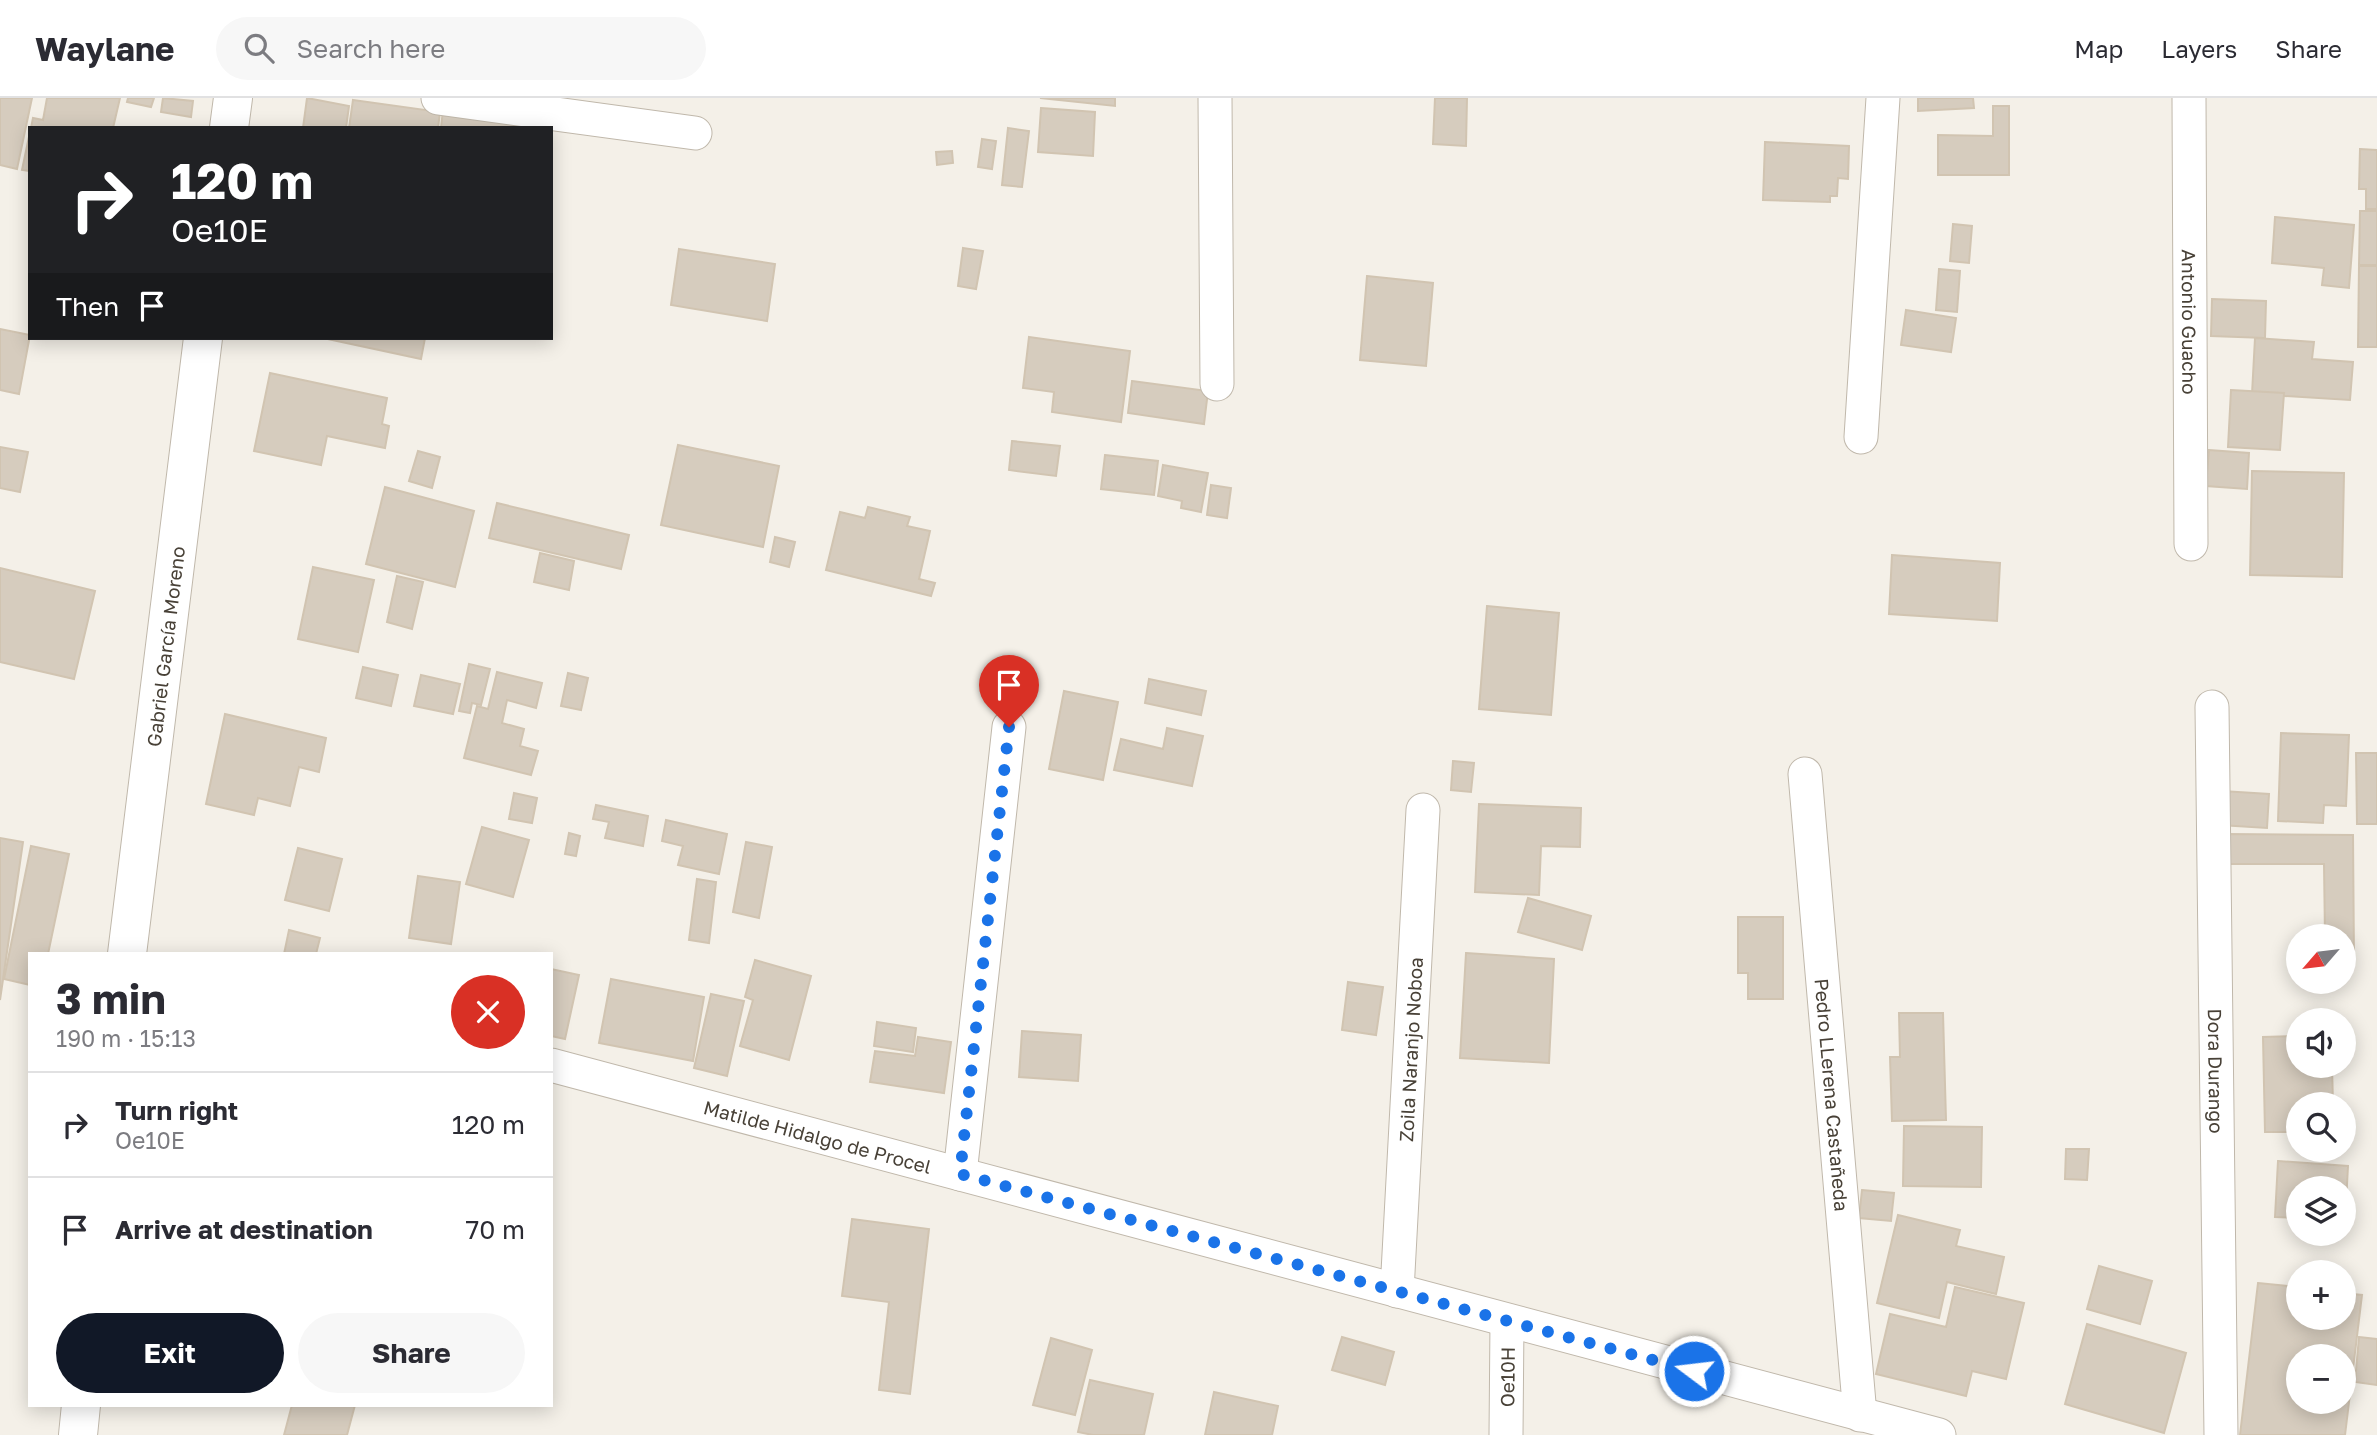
<!DOCTYPE html>
<meta charset="utf-8">
<style>
:root{--surface:#fff;--page:#f7f7f7;--text:#2b2b33;--muted:#7c7c81;--line:#e1e1e2;--accent:#111827}
body{margin:0;font-family:"Golos Text",sans-serif;background:var(--page);color:var(--text);height:100vh;display:flex;flex-direction:column;font-size:26px;white-space:nowrap}
*{box-sizing:border-box;margin:0}
p{font-size:23px;color:var(--muted)}
.icon{flex:none;width:38px;height:38px;fill:none;stroke:currentColor;stroke-width:2;stroke-linecap:round;stroke-linejoin:round}
.map{position:relative;flex:1;overflow:hidden}
.drawer{position:absolute;left:28px;top:854px;width:525px;height:455px;display:flex;flex-direction:column;background:var(--surface);border-radius:0px;box-shadow:0 4px 18px #0003}
.drawer>*{flex:none}
.guide{position:absolute;left:28px;top:28px;width:525px;height:214px;border-radius:0px;box-shadow:0 4px 18px #0003;background:#202124;color:#fff;overflow:hidden}
.needle{width:46px;rotate:242deg}
.tools{position:absolute;left:2286px;top:826px;display:grid;gap:14px}
.tools a{display:grid;place-items:center;width:70px;height:70px;border-radius:50%;background:var(--surface);box-shadow:0 4px 18px #0003;font-size:35px}
.pin{position:absolute;display:grid;place-items:center;width:60px;height:60px;color:#fff;margin:-72px -30px;border-radius:50% 50% 50% 0;rotate:-45deg;box-shadow:0 0 7px #0007}
.pin .icon{rotate:45deg}
.me{position:absolute;width:77px;margin:-38px;rotate:285deg;stroke-linejoin:round;filter:drop-shadow(0 0 5px #0008)}
.turn{display:flex;align-items:center;gap:24px;height:147px;padding:0 28px;font-size:32px}
.turn .icon{width:91px;height:91px;stroke-width:2.5}
.turn b{display:block;font-size:49px;line-height:60px}
.then{display:flex;align-items:center;height:66px;padding:0 28px;background:#0003;gap:14px;font-size:26px}
.round{display:grid;place-items:center;flex:none;width:74px;height:74px;border-radius:37px;background:var(--page)}
.head{display:flex;align-items:center;justify-content:space-between;height:119px;padding:0 28px}
h1{font-size:42px;font-weight:700;line-height:52px}
.action{display:flex;gap:14px;margin-top:auto;padding:14px 28px}
.action a{flex:1;height:80px;border-radius:42px;background:var(--accent);color:#fff;font-size:28px;font-weight:700;line-height:80px;text-align:center}
.action a+a{background:var(--page);color:var(--text)}
ul{padding:0;list-style:none}
li{display:flex;align-items:center;gap:21px;height:105px;padding:0 28px;border-top:2px solid var(--line)}
li div{flex:1}
li b{display:block;font-size:26px}
li em{font-style:normal}
header{display:flex;align-items:center;gap:42px;box-sizing:border-box;height:98px;padding:0 35px;background:var(--surface);border-bottom:2px solid var(--line)}
header strong{font-size:33px}
nav{display:flex;gap:38px;margin-inline-start:auto;font-size:24px}
.search{width:490px;height:63px;background:var(--page);display:flex;align-items:center;gap:18px;box-sizing:border-box;padding:0 24px;border-radius:38px;color:var(--muted);font-size:26px}
.map>svg:first-child{display:block}
.building{fill:#d6ccbe;stroke:#d1c4b1;stroke-width:2;fill-rule:evenodd}
.lines{fill:none;stroke-linecap:round;stroke-linejoin:round}
.minor-casing{stroke:#c0b8ab;stroke-width:35}
.tertiary-casing{stroke:#c0b8ab;stroke-width:40}
.minor{stroke:#fff;stroke-width:33}
.tertiary{stroke:#fff;stroke-width:38}
.route{stroke:#1a73e8;stroke-width:12;stroke-dasharray:0 21.6}
.labels{text-anchor:middle;dominant-baseline:central;stroke-width:5;stroke-linejoin:round;paint-order:stroke}
.street-label{font-size:19px;fill:#484137;stroke:#fff}
</style>
<header>
<strong>Waylane</strong>
<div class="search"><svg class="icon" aria-label="search" viewBox="0 0 24 24"><circle cx="10" cy="10" r="6"/><path d="M15 15l6 6"/></svg>Search here</div>
<nav><a>Map</a><a>Layers</a><a>Share</a></nav>
</header>
<div class="map">
<svg width="2377" height="1337" viewBox="0 0 2377 1337">
<rect width="100%" height="100%" fill="#f4f0e8"/>
<g class="building">
<path d="M0,0h32l-15,71 -17,-4z"/>
<path d="M47,0h73l-7,30h-82l2,-10 10,2z"/>
<path d="M128,0h26l-3,9 -24,-5z"/>
<path d="M163,0l30,3 -2,16 -30,-5z"/>
<path d="M307,0l42,8 -3,22h-43z"/>
<path d="M1040,0h75v8z"/>
<path d="M1435,0h32l-1,48 -33,-2z"/>
<path d="M1918,0h55l1,10 -56,3z"/>
<path d="M353,2l87,12 -2,16h-89z"/>
<path d="M1993,8h16v69h-71v-40l55,1z"/>
<path d="M1041,10l54,4 -2,44 -55,-4z"/>
<path d="M443,12l85,12v6h-87z"/>
<path d="M1008,30l21,3 -7,56 -20,-2z"/>
<path d="M30,34v39l-8,-1z"/>
<path d="M982,41l14,2 -4,28 -14,-2z"/>
<path d="M1765,44l84,4 -1,33 -10,-1 -1,18h-7v6l-67,-2z"/>
<path d="M2360,51l17,1v59h-11v-20h-7z"/>
<path d="M952,53l1,12 -16,2 -1,-13z"/>
<path d="M2360,113h17v54h-18z"/>
<path d="M2275,119l79,8 -5,63 -27,-3 2,-17 -52,-5z"/>
<path d="M1953,126l19,2 -3,37 -19,-2z"/>
<path d="M963,150l20,3 -7,38 -18,-3z"/>
<path d="M679,151l96,15 -8,57 -96,-16z"/>
<path d="M2359,168h18v81h-19z"/>
<path d="M1939,171l21,2 -3,41 -21,-2z"/>
<path d="M1367,178l66,7 -7,83 -66,-6z"/>
<path d="M2212,201l54,2 -1,37 -54,-2z"/>
<path d="M1906,212l50,8 -5,34 -50,-7z"/>
<path d="M0,231l30,6 -11,59 -19,-4z"/>
<path d="M1029,239l101,14 -9,71 -69,-10 2,-20 -31,-4z"/>
<path d="M323,240h102l-4,21z"/>
<path d="M2255,240l59,4 -2,17 41,3 -3,38 -98,-6z"/>
<path d="M270,275l117,25 -5,26 7,2 -4,22 -58,-12 -6,29 -67,-14z"/>
<path d="M1132,283l76,10 -4,33 -76,-11z"/>
<path d="M2231,292l53,3 -4,57 -52,-3z"/>
<path d="M1012,343l48,5 -4,30 -47,-6z"/>
<path d="M678,347l101,21 -16,81 -102,-22z"/>
<path d="M0,349l28,5 -8,40 -20,-4z"/>
<path d="M2209,352l40,3 -2,36 -41,-3z"/>
<path d="M418,353l22,6 -8,31 -23,-7z"/>
<path d="M1105,357l53,6 -4,34 -53,-6z"/>
<path d="M1163,367l45,8 -7,39 -20,-4 1,-7 -24,-5z"/>
<path d="M2252,373l92,2 -2,104 -92,-2z"/>
<path d="M1211,387l20,3 -4,30 -20,-3z"/>
<path d="M385,389l89,24 -19,76 -89,-23z"/>
<path d="M497,405l132,32 -8,34 -132,-31z"/>
<path d="M868,409l42,10 -3,9 23,5 -11,48 16,4 -4,13 -105,-26 14,-58 25,6z"/>
<path d="M775,439l20,5 -6,25 -19,-5z"/>
<path d="M540,455l34,8 -5,29 -35,-8z"/>
<path d="M1892,457l108,8 -3,58 -108,-7z"/>
<path d="M313,469l61,13 -16,72 -60,-13z"/>
<path d="M0,470l95,23 -21,88 -74,-17z"/>
<path d="M397,478l26,6 -11,47 -25,-7z"/>
<path d="M1487,508l72,7 -8,102 -72,-6z"/>
<path d="M469,566l21,5 -9,36 -9,-2 -2,10 -11,-2z"/>
<path d="M363,569l35,8 -7,31 -35,-8z"/>
<path d="M497,574l45,11 -6,25 -29,-8 -5,23 22,6 -4,17 18,5 -7,24 -67,-17 13,-52 11,3z"/>
<path d="M568,575l20,5 -7,32 -20,-4z"/>
<path d="M421,577l39,9 -7,30 -39,-8z"/>
<path d="M1149,581l57,12 -5,24 -56,-12z"/>
<path d="M1064,593l54,11 -15,78 -54,-11z"/>
<path d="M225,616l101,24 -7,34 -20,-5 -9,39 -32,-8 -4,17 -48,-11z"/>
<path d="M1167,630l36,8 -11,50 -78,-16 7,-31 42,10z"/>
<path d="M2281,635l68,2 -3,71 -22,-1 -1,18 -45,-2z"/>
<path d="M2356,655h21v71h-20z"/>
<path d="M1453,663l21,2 -3,29 -20,-2z"/>
<path d="M2222,693l47,3 -2,34 -47,-3z"/>
<path d="M514,695l23,5 -5,25 -23,-4z"/>
<path d="M1479,706l102,4 -1,39 -39,-1 -2,49 -64,-3z"/>
<path d="M596,707l52,11 -5,30 -38,-8 4,-16 -16,-3z"/>
<path d="M666,722l61,14 -8,40 -41,-9 5,-19 -21,-5z"/>
<path d="M482,729l47,13 -16,57 -47,-13z"/>
<path d="M569,735l11,3 -4,20 -11,-2z"/>
<path d="M2226,736l127,1 1,127h-11v-26h-18l-1,-72h-97z"/>
<path d="M0,740l23,4 -23,158z"/>
<path d="M746,744l26,5 -13,71 -26,-6z"/>
<path d="M31,748l38,8 -21,100h-18v31l-26,-6z"/>
<path d="M298,750l44,11 -13,52 -44,-11z"/>
<path d="M418,778l42,6 -9,62 -42,-6z"/>
<path d="M697,781l19,3 -7,61 -20,-3z"/>
<path d="M1528,800l63,18 -9,34 -64,-18z"/>
<path d="M1738,819h45v82h-35v-26h-10z"/>
<path d="M289,832l31,8 -4,16h-32z"/>
<path d="M1466,855l88,6 -5,104 -89,-5z"/>
<path d="M755,862l56,16 -22,84 -49,-14 13,-46 -8,-3z"/>
<path d="M551,871l28,6 -14,64 -14,-3z"/>
<path d="M611,881l93,18 -11,64 -94,-18z"/>
<path d="M1348,884l35,5 -7,48 -34,-5z"/>
<path d="M711,896l33,7 -17,75 -33,-8z"/>
<path d="M1899,915h44l3,107 -54,1 -2,-64h10z"/>
<path d="M877,924l39,6 -3,24 -39,-6z"/>
<path d="M1022,933l59,4 -3,46 -59,-4z"/>
<path d="M2298,938v30h34l1,38h-35v28h-33l-2,-95z"/>
<path d="M918,939l33,5 -7,51 -74,-11 5,-31 40,5z"/>
<path d="M1904,1028l78,1 -1,60 -78,-1z"/>
<path d="M2066,1051h23l-2,31 -22,-1z"/>
<path d="M2278,1063l70,5 -3,55 -2,-33h-45v30l-23,-1z"/>
<path d="M1862,1092l32,3 -3,28 -32,-3z"/>
<path d="M1898,1117l62,15 -4,16 48,11 -8,37 -49,-12 -8,36 -62,-15z"/>
<path d="M852,1121l77,10 -19,165 -31,-4 10,-88 -47,-6z"/>
<path d="M2099,1168l53,15 -12,43 -53,-15z"/>
<path d="M2258,1185l40,4v31h45v-25l19,2 -17,140h-105zM2298,1258h45v46h-45z"/>
<path d="M1955,1189l69,16 -18,76 -34,-8 -6,25 -90,-22 14,-60 56,13z"/>
<path d="M2087,1226l99,29 -22,80 -99,-29z"/>
<path d="M1342,1239l52,15 -9,33 -53,-15z"/>
<path d="M2359,1239l18,2v46l-22,-3z"/>
<path d="M1051,1240l41,12 -17,65 -42,-10z"/>
<path d="M1090,1282l63,14 -9,41h-51l-15,-3z"/>
<path d="M1214,1294l64,14 -6,29h-67z"/>
<path d="M292,1307h63l-8,30h-63z"/>
</g>
<g class="lines">
<g class="minor-casing">
<g id="minor">
<path d="M438,0l257,35"/>
<path d="M1215,0l2,286"/>
<path id="s1" d="M2189,0l2,446"/>
<path d="M1861,339l22,-339"/>
<path id="s2" d="M2212,609l9,728"/>
<path id="s3" d="M1805,676l55,641"/>
<path id="s4" d="M551,967l1388,370"/>
<path d="M960,1076l49,-447"/>
<path id="s5" d="M1397,1193l26,-481"/>
<path id="s6" d="M1506,1337l1,-114"/>
</g>
</g>
<g class="tertiary-casing">
<g id="tertiary">
<path d="M229,30l4,-30"/>
<path id="s7" d="M127,856l76,-616"/>
<path d="M78,1337l3,-30"/>
</g>
</g>
<use href="#minor" class="minor"/>
<use href="#tertiary" class="tertiary"/>
</g>
<g class="lines">
<path class="route" d="M1009,629l-49,447 734,197"/>
</g>
<g class="labels">
<g class="street-label">
<text stroke="none"><textPath href="#s1" startOffset="224">Antonio Guacho</textPath></text>
<text stroke="none"><textPath href="#s7" startOffset="310">Gabriel García Moreno</textPath></text>
<text stroke="none"><textPath href="#s5" startOffset="242">Zoila Naranjo Noboa</textPath></text>
<text stroke="none"><textPath href="#s2" startOffset="364">Dora Durango</textPath></text>
<text stroke="none"><textPath href="#s3" startOffset="322">Pedro LLerena Castañeda</textPath></text>
<text stroke="none"><textPath href="#s4" startOffset="276">Matilde Hidalgo de Procel</textPath></text>
<text stroke="none"><textPath href="#s6" startOffset="58">Oe10H</textPath></text>
</g>
</g>
</svg>
<div class="tools">
<a><svg class="needle" viewBox="-14 -14 28 28"><path d="M0-13l5 13h-10z" fill="#e53935"/><path d="M0 13l5-13h-10z" fill="#7c7c81"/></svg></a>
<a><svg class="icon" aria-label="sound" viewBox="0 0 24 24"><path d="M4 9h4l5-4v14l-5-4H4zM17 9q2 3 0 6"/></svg></a>
<a><svg class="icon" aria-label="search" viewBox="0 0 24 24"><circle cx="10" cy="10" r="6"/><path d="M15 15l6 6"/></svg></a>
<a><svg class="icon" aria-label="layers" viewBox="0 0 24 24"><path d="M12 4l9 5-9 5-9-5zM3 14l9 5 9-5"/></svg></a>
<a>+</a>
<a>−</a>
</div>
<div class="pin" style="left:1009px;top:629px;background:#d93025"><svg class="icon" aria-label="arrive" viewBox="0 0 24 24"><path d="M6 21V4h12l-3 4 3 4H6"/></svg></div>
<svg class="me" style="left:1694px;top:1273px" viewBox="-20 -20 40 40"><circle r="17" fill="#1a73e8" stroke="#fff" stroke-width="3"/><path d="M0-11L8 9 0 5-8 9z" fill="#fff"/></svg>
<div class="guide">
<div class="turn"><svg class="icon" aria-label="right" viewBox="0 0 24 24"><path d="M7 20v-9h11M14 6l5 5-5 5"/></svg><div><b>120 m</b>Oe10E</div></div>
<div class="then">Then<svg class="icon" aria-label="arrive" viewBox="0 0 24 24"><path d="M6 21V4h12l-3 4 3 4H6"/></svg></div>
</div>
<section class="drawer">
<div class="head"><div><h1>3 min</h1><p>190 m · 15:13</p></div><a class="round" style="background:#d93025;color:#fff"><svg class="icon" aria-label="close" viewBox="0 0 24 24"><path d="M6 6l12 12M18 6L6 18"/></svg></a></div>
<ul>
<li><svg class="icon" aria-label="right" viewBox="0 0 24 24"><path d="M7 20v-9h11M14 6l5 5-5 5"/></svg><div><b>Turn right</b><p>Oe10E</p></div><em>120 m</em></li>
<li><svg class="icon" aria-label="arrive" viewBox="0 0 24 24"><path d="M6 21V4h12l-3 4 3 4H6"/></svg><div><b>Arrive at destination</b></div><em>70 m</em></li>
</ul>
<div class="action"><a>Exit</a><a>Share</a></div>
</section>
</div>
